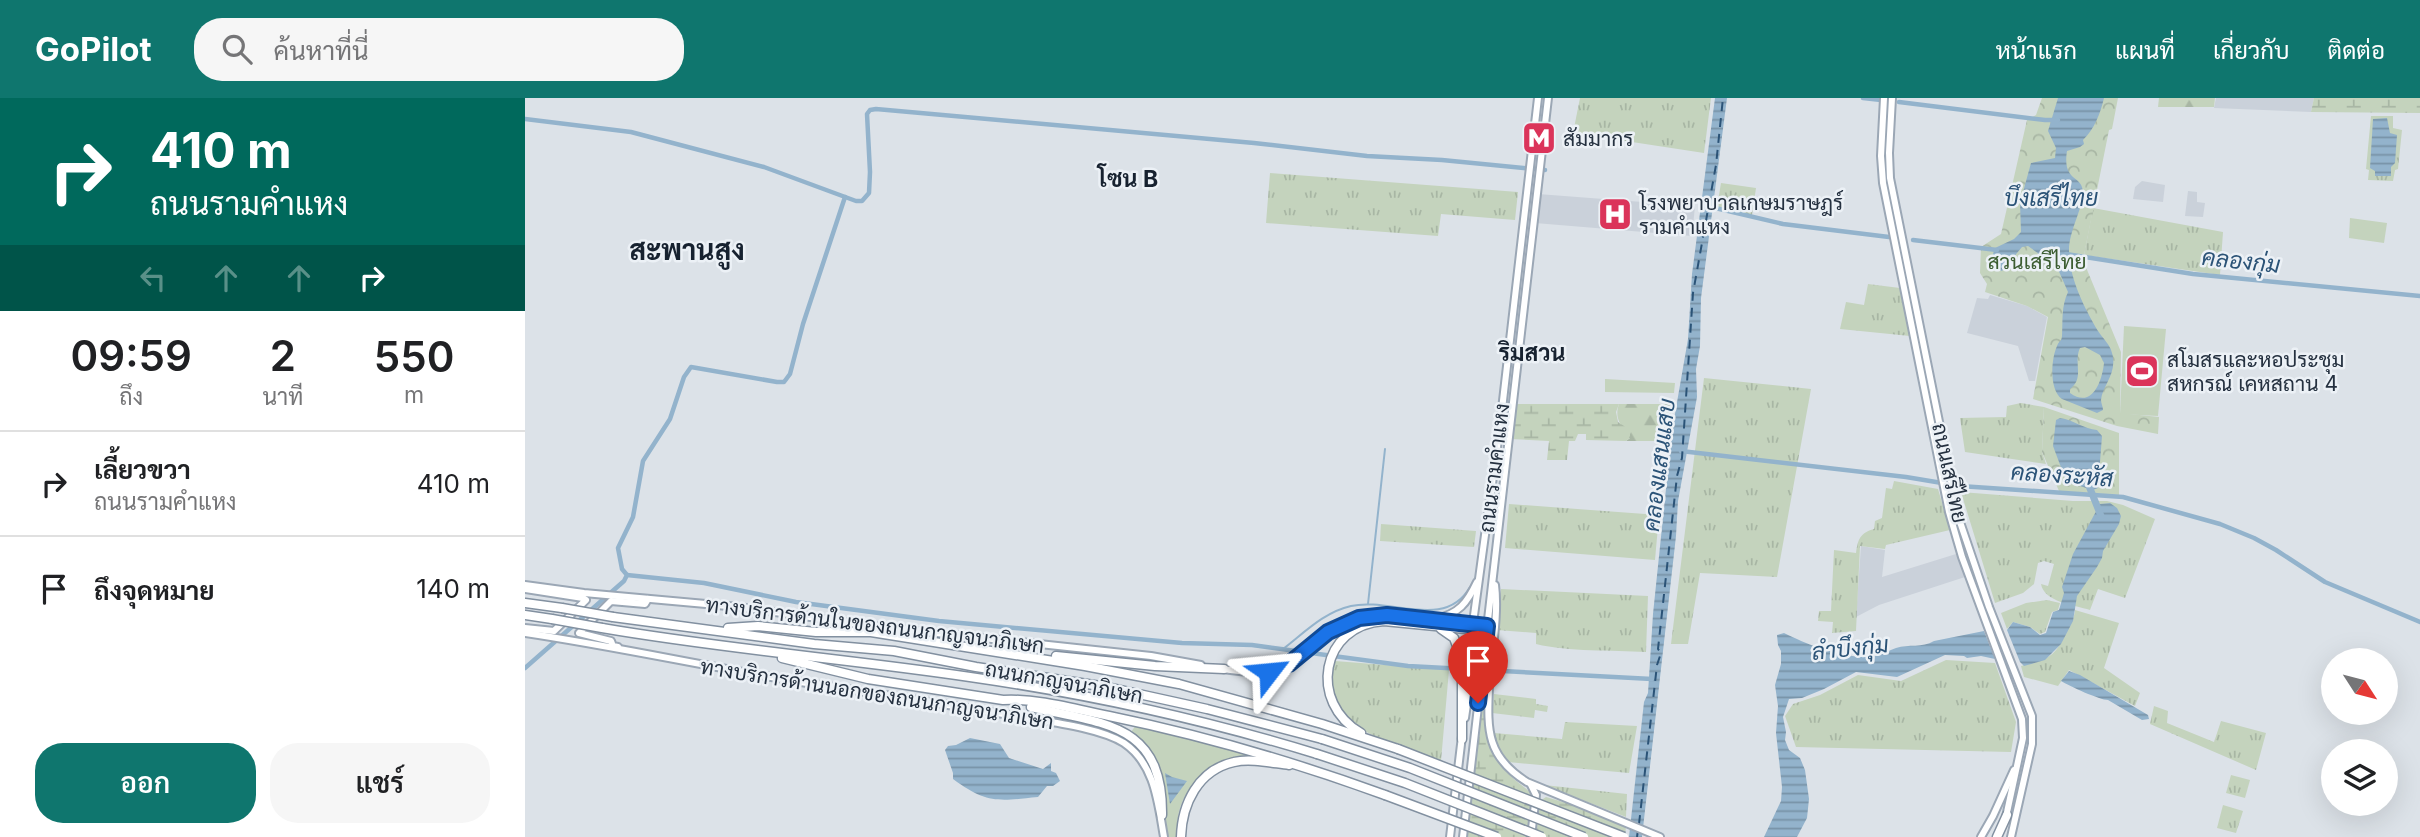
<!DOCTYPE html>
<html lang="th">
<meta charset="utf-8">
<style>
:root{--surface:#fff;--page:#f6f6f6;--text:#202124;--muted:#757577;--line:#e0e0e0;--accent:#0f766e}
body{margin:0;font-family:Inter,Sarabun,sans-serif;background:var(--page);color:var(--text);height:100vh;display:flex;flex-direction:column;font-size:26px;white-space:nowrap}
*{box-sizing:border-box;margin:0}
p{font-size:23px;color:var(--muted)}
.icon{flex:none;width:38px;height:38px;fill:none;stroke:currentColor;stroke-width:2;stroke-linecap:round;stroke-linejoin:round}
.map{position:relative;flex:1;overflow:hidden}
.drawer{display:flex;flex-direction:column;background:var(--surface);width:525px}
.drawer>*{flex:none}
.banner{background:#00695c;color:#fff;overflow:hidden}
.needle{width:46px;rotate:126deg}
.controls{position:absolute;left:1796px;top:550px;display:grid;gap:14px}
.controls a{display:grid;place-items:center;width:77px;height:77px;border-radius:50%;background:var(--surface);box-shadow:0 7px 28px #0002;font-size:35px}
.pin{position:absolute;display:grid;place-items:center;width:60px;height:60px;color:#fff;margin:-72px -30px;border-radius:50% 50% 50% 0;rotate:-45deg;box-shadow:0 0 7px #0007}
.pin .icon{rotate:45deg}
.me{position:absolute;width:77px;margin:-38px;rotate:61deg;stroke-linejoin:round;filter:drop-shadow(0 0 5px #0008)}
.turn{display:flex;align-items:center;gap:24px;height:147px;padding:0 35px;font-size:32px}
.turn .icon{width:91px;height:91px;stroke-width:2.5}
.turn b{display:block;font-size:49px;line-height:60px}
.lanes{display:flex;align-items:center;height:66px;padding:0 35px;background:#0003;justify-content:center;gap:35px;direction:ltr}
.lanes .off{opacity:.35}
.eta{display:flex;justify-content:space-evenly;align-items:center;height:119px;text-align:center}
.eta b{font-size:42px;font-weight:600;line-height:49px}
.cta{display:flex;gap:14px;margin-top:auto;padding:14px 35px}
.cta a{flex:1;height:80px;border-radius:28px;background:var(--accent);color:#fff;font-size:28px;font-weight:600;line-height:80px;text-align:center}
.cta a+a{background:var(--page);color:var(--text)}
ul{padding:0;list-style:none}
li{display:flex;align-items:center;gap:21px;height:105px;padding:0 35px;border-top:2px solid var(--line)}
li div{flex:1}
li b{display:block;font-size:26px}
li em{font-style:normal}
header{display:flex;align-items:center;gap:42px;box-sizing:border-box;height:98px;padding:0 35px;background:var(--accent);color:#fff}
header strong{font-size:33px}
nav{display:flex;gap:38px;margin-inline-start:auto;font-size:24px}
.search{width:490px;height:63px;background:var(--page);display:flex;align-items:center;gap:18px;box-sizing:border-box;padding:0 24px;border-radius:28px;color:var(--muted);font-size:26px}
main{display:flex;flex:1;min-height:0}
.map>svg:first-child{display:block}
.built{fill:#cad1da}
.grass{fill:url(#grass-tufts)}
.forest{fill:url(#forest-firs)}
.wetland{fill:url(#wetland-marsh)}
.park{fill:url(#park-crowns)}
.garden{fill:#c4d3bd}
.water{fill:url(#water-rules);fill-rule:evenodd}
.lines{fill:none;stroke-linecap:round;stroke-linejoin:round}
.stream{stroke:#93b3cc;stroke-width:2}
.canal{stroke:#93b3cc;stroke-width:4.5}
.river{stroke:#93b3cc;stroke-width:7}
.ferry{stroke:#2b5377;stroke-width:2;stroke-dasharray:9 7;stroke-linecap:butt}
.major-casing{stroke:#9ba7b5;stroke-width:10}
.highway-casing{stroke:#8290a0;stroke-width:11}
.major{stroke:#fff;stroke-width:6}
.highway{stroke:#fff;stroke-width:8}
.highway-bridge-casing{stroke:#8290a0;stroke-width:11;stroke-linecap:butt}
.highway-bridge{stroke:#fff;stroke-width:8}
.route-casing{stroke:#114b97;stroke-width:18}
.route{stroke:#1a73e8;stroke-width:12}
.labels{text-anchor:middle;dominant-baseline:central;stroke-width:5;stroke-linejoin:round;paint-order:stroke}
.poi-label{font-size:21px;fill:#253140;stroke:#ecf1f6;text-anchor:start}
.park-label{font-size:21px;fill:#3c5d31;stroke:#ecf1f6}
.street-label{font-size:21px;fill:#253140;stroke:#ecf1f6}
.neighbourhood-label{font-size:23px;font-weight:bold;fill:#172230;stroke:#ecf1f6}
.water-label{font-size:23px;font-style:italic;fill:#2b5377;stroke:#ecf1f6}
.district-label{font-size:28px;font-weight:bold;fill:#172230;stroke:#ecf1f6}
</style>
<header>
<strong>GoPilot</strong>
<div class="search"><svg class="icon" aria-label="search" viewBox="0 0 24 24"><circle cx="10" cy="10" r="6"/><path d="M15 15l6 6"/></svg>ค้นหาที่นี่</div>
<nav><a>หน้าแรก</a><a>แผนที่</a><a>เกี่ยวกับ</a><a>ติดต่อ</a></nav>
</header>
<main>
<section class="drawer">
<div class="banner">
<div class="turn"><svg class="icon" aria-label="right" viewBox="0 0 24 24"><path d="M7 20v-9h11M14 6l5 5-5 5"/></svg><div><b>410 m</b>ถนนรามคำแหง</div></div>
<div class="lanes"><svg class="icon off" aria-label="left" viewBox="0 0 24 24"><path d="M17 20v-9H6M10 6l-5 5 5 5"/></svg><svg class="icon off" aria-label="ahead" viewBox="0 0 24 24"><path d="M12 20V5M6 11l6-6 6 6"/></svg><svg class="icon off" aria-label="ahead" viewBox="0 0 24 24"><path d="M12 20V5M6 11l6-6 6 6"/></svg><svg class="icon" aria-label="right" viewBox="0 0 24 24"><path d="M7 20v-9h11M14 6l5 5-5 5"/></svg></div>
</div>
<div class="eta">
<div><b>09:59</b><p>ถึง</p></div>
<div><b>2</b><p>นาที</p></div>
<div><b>550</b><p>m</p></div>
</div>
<ul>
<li><svg class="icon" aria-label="right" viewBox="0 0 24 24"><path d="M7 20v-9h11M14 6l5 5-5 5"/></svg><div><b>เลี้ยวขวา</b><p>ถนนรามคำแหง</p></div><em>410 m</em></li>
<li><svg class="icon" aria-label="arrive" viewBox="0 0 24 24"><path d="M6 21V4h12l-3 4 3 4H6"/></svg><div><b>ถึงจุดหมาย</b></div><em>140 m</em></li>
</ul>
<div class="cta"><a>ออก</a><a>แชร์</a></div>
</section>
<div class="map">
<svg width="1895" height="739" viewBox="0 0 1895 739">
<defs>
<pattern id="grass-tufts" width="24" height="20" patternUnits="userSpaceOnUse" patternTransform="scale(1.75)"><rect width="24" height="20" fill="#c4d3bd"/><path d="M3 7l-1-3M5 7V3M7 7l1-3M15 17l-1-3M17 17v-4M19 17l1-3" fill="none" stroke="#a8b6a4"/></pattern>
<pattern id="forest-firs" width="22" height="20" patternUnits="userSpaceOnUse" patternTransform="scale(1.75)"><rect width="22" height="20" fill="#c4d3bd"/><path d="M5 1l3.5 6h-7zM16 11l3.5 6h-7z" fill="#a8b6a4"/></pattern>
<pattern id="wetland-marsh" width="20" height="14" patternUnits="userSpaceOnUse" patternTransform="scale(1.75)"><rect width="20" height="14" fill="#c4d3bd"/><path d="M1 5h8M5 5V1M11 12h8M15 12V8" fill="none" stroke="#a8b6a4"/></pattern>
<pattern id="park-crowns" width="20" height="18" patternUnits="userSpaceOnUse" patternTransform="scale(1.75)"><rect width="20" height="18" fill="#c4d3bd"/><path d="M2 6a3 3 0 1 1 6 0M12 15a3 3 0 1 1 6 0" fill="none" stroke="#a8b6a4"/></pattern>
<pattern id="water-rules" width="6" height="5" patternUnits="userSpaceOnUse" patternTransform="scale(1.75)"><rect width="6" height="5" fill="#93b3cc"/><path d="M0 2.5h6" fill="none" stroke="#7892a7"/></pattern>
</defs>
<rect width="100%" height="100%" fill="#dce2e8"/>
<g class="built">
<path d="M1691,0h98l-3,14 -97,-4z"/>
<path d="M1617,83l23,4 -2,17 -30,-3 2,-12z"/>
<path d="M1663,93l9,1v10l8,1 -2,14 -18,-1z"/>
<path d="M1013,96l157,12 -3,30 -157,-13z"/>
<path d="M1465,197l37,11 20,11 -12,64h-6l-11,-35 -51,-13 10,-35 11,1z"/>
<path d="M1336,448l24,4 -3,27 74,-23 9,23 -86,28 -23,12z"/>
</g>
<g class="grass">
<path d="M1055,0h131l-7,55 -131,-20z"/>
<path d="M1846,18h22v12l9,2 -4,39 -3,1 -2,11 -25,-1 1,-10 -3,-1z"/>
<path d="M745,75l248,19 -3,28 -74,-6 -3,22 -172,-13z"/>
<path d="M1196,85l35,5 -4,27 -35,-8z"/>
<path d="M1568,110l130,24 -3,43 -136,-20z"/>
<path d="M1343,186l32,4 10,48 -70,-7 6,-27 18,3z"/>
<path d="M1179,280l107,11 -34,188 -77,-4 -12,71h-17z"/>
<path d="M1496,305l23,4 -2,45 4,12 -81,-12 -5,-34 46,-1 1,-11z"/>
<path d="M1369,383l44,8 12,41 -64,15 -1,4 -25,-3 -4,85 -24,2 1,-11 -15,-1 1,-10h12l3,-61 22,3c2,-14 4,-20 18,-24l1,-8 7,-3 4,-30 6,1z"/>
<path d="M1436,394l112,9h34l16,4 32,14 -30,79 -27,-9 -8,21c-16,-5 -46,-8 -49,-26l7,2 6,-22 -10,-3 -6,2 -4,21 -11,9 -28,10z"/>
<path d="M984,406l150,11 -4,45 -150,-12z"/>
<path d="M856,426l95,7 -2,16 -94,-6z"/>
<path d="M976,491l147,7 -2,56c-35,-2 -77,0 -110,-8v-11l-39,-3z"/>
<path d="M1522,502l13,3 -2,7 -6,2 -7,20 -5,2 -10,-7 -17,-5 -6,7 -6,-16 25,-10z"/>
<path d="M1550,512l44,13 -15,45 36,25 -5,13 -66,-36 -11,16 -34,-9 -3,-11c27,-6 34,-9 46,-35 4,-8 7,-12 8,-21z"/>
<path d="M1421,562l49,3 21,59 -5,30 -215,-5 -11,-31 8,-12 27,-9 38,-20 43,6z"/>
<path d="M810,563l114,9 -8,91c-36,-16 -99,-25 -108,-68 -2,-12 -3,-21 2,-32z"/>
<path d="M969,596l42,5v5l12,2 -1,6 -12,-2 -1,8 -42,-5z"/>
<path d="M1629,608l14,5 -1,12 47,19 7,-21 45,12 -10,37 -106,-46z"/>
<path d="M1040,624l72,4 -8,47 -121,-11 -11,-17 -3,-12 68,6z"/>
<path d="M1706,677l19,5 -5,18 -19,-5z"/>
<path d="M1019,687l83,9 -1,23z"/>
<path d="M1698,707l20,6 -7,22 -19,-5z"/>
</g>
<g class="forest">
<path d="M1634,0h56l-1,9h-56z"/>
<path d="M1094,306h53l-3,29 -5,-1 -8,3 -1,6h-29l4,-3c-9,-12 -16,-20 -11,-34z"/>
</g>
<g class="wetland">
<path d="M1789,0h106v15l-109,-1z"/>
<path d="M990,306h104l-3,8 2,10 12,8v8l-4,3 -40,-1v-6h-8l-3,7h-6l-2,19h-20l2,-19 -39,-2z"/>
<path d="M959,573h4c-3,43 -8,70 23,105 6,7 15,11 21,19l-5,42h-61z"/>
<path d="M1021,699l31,9 49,20 -1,11h-89l4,-36z"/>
</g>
<g class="park">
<path d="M1517,0h76l-6,31 -3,1 -26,130 38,92 -1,61 39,4 -1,17 -41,-8 -84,-27 15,-82 -21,-11 -42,-14 2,-8 -7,-11 1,-26 20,-13 26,-114 9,-5z"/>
<path d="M1519,309l75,26v62l-60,-4 -17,-39z"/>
</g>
<g class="garden">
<path d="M1825,120l37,5 -3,20 -35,-5z"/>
<path d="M1599,228l42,3 -8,87 -38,-2z"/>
<path d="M1080,281l70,4 -1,10 -69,-1z"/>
<path d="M611,627l123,30c-48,3 -85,31 -82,82h-10c-9,-45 5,-71 -36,-105z"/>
</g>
<g class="water">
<path d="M1190,0h12l-26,200 -1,48 -4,23 1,28 -19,104 -2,35 -34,301h-13l15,-135 4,-9 5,-79 19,-183 16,-92 4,-65z"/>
<path d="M1533,0h46c-4,16 -9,30 -21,42l1,4 -4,3 -13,4c-5,32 16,23 16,42 0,15 -14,38 -14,57 0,28 15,57 29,81 5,8 12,13 14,22 6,20 -10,33 -11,47 0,3 2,7 2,10l-6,3 -35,-14c-13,-9 -11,-40 -5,-53 3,-7 4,-3 5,-10 1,-16 -1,-29 6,-44l-11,-25 -29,-21 -6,1 -20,24 -5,-2 -5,-12 3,-9 19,-9 7,-7 -1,-29 11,-40 24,-5 1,-10 -8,-17zM1560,249l15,8 4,8c-2,19 -12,46 -34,30v-4c15,-11 3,-26 10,-41z"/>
<path d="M1862,20l3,15 7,2 -2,28 -4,4v9h-16v-5l-5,-3 3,-49z"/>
<path d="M1535,320c14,2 24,11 37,12l5,6 -4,52 -5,2 -23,-7 -5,-5 -12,-32 3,-26z"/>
<path d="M1585,405l7,5 4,8 -2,8 -16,27 -1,7 -5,9 -20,29 -4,25 -12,23 -16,16 -21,6 -4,-4 -13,-32 6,-8 17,5 10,8 6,-2 7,-21 6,-2 5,-17 -2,-6 11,-33 27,-50z"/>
<path d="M1459,533l11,28 -14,-3 -14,2 -3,-2 -19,-1 -48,22 -41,-5 -32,17 -22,9 -13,1 -6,18 3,15 -1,8 4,10 11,8 5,12 4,29 -2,19 -10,19h-33l17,-36 1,-14 -6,-54 2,-27 -3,-21 6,-21v-13l-3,-6 -1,-10 7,-2c24,12 65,28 91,23 8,-1 14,-6 21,-8 13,-4 26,0 38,-7z"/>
<path d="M1544,573l11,4 68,40 1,4 -7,1 -34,-20c-8,0 -39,-14 -47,-19z"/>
<path d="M445,640l30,6 9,14 34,11 8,-6v8l5,2 4,8 -7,5h-6l-9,11c-40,4 -51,7 -85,-18v-6l-8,-23 3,-4 8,-1z"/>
<path d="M640,675l7,4 15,4 -17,23z"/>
</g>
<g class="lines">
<g class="stream">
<path d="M843,506l17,-155"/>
<path d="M758,551c21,-16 41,-37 68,-43 39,-9 94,25 119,-19"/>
</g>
<g class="canal">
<path d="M1338,0l18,2"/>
<path d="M1374,4l146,18h13"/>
<path d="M0,21l106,13 133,35 92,34h6l7,-8 1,-21 -3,-58 3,-4 6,-1 378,34 113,13 75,4 103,10"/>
<path d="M1186,109l72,17 106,13"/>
<path d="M1388,142l84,10"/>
<path d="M1541,156l127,20 227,22"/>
<path d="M1156,353l225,26 54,9 163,11 97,27 34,14 22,12 49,32 95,40"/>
<path d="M102,477l77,8 92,19 143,19 243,22 70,2 156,21 244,13"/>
<path d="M0,570l99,-87 3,-6 -5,-6 -4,-21 15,-31 10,-56 27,-42 14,-42 7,-10 86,15h7l6,-8 13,-50 42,-127"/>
</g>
<path class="river" d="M1562,383l14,35"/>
<g class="ferry">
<path d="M1114,726l18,-159 4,-12 -3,-4 19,-173 5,-18 11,-165 23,-128 7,-67"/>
<path d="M1112,739l1,-7"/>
</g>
<g class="major-casing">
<g id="major">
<path d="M1359,0l-3,58 2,27 66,329 13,45 60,162 1,19 -17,79"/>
<path d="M1367,0l-3,55 1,25 68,338 31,91 43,109v28l-21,93"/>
<path d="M0,487l59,8 155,14 142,20 270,29 50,9"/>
<path d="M970,487c4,30 -4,71 -6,103 -2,43 -2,69 38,94l133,55"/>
<path d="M0,491l58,9 3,2 -32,31 -29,-3"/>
<path d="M910,521c24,-5 32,-16 42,-37"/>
<path d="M0,535c94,14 188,35 282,50 72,11 143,22 214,34 29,5 79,11 103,26 31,21 34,60 40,94"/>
<path d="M93,549l-5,-1 -2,-5 -32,-8 32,-32 34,3 3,-5"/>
<path d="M697,571l34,4 24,-4 48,-37 31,-14 28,-3 100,11"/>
<path d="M940,620l6,-42 1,-46 29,-212 37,-320"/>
<path d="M925,739l12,-101"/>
<path d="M938,739l85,-739"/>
<path d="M1006,739l5,-42 -5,-10"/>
<path d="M1456,739l12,-21 21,-46"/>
</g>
</g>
<g class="highway-casing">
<g id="highway">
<path d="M0,505l37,5"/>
<path d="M0,517l27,4"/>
<path d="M88,519l201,27 80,7 82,16 131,20 100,22 115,30"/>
<path d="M77,530c122,21 246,31 368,49 118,17 233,42 347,77"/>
<path d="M203,530l30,-2 58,6h55l214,34 94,18 143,40 76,25"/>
<path d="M916,531l13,9 8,21v80"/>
<path d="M531,558l99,10 69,3"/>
<path d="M257,560l86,21 135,21c34,-2 72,9 106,16 97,20 183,45 276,79"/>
<path d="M506,609c72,17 132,15 131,108"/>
<path d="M836,635c-53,-30 -41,-108 23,-112l102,10"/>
<path d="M656,739c1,-33 17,-67 53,-75 16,-4 38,1 55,3"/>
<path d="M1472,739l10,-22"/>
</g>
</g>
<use href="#major" class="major"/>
<use href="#highway" class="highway"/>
<g class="highway-bridge-casing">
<g id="highway-bridge">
<path d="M37,510l51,9"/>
<path d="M27,521l50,9"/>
<path d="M797,641l88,29 174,69"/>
<path d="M873,651l226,88"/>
<path d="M792,656l88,29 137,54"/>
<path d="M860,697l112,42"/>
</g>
</g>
<use href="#highway-bridge" class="highway-bridge"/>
</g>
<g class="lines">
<g class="route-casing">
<path id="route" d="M744,574l20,-8 39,-32 31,-14 28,-3 100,11 -9,77"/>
</g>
<use href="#route" class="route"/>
</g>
<defs>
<g id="metro-square" transform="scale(1.75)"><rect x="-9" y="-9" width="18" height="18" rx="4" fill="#db345a" stroke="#ecf1f6"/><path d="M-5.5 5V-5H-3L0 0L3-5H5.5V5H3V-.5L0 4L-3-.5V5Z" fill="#fff"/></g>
<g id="hospital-square" transform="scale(1.75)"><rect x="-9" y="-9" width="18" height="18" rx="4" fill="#db345a" stroke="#ecf1f6"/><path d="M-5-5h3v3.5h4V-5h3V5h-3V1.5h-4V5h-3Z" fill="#fff"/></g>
<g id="stadium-square" transform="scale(1.75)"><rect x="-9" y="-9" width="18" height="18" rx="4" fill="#db345a" stroke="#ecf1f6"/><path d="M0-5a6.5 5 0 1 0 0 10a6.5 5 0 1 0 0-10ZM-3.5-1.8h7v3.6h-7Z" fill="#fff"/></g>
</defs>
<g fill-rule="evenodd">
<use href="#metro-square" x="1014" y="40"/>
<use href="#hospital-square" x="1090" y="116"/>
<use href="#stadium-square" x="1617" y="273"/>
</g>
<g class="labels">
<g class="poi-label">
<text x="1038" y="40">สัมมากร</text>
<text x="1114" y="104">โรงพยาบาลเกษมราษฎร์<tspan x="1114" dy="24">รามคำแหง</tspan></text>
<text x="1642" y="261">สโมสรและหอประชุม<tspan x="1642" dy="24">สหกรณ์ เคหสถาน 4</tspan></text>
</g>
<g class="park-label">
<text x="1512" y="163">สวนเสรีไทย</text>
</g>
<g class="street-label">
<text transform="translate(969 370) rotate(-83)">ถนนรามคำแหง</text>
<text transform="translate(1425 375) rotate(78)">ถนนเสรีไทย</text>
<text transform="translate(350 527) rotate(7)">ทางบริการด้านในของถนนกาญจนาภิเษก</text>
<text transform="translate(539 584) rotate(10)">ถนนกาญจนาภิเษก</text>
<text transform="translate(352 596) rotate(9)">ทางบริการด้านนอกของถนนกาญจนาภิเษก</text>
</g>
<g class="neighbourhood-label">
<text x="603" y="81">โซน B</text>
<text x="1007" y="255">ริมสวน</text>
</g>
<g class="water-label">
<text x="1526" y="100">บึงเสรีไทย</text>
<text transform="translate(1716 163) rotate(6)">คลองกุ่ม</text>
<text transform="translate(1134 367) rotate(-83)">คลองแสนแสบ</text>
<text transform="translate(1537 377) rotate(4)">คลองระหัส</text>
<text transform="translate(1325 550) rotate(-6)">ลำบึงกุ่ม</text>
</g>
<g class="district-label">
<text x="162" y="152">สะพานสูง</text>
</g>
</g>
</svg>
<div class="controls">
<a><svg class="needle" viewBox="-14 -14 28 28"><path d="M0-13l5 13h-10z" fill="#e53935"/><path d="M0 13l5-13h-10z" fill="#757577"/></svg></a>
<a><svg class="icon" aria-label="layers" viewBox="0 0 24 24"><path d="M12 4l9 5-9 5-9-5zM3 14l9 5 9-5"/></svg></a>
</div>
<div class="pin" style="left:953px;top:605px;background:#d93025"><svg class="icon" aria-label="arrive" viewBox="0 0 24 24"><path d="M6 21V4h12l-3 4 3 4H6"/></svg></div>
<svg class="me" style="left:744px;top:574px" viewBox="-20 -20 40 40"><path d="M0-17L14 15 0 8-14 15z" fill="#1a73e8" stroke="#fff" stroke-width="4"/></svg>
</div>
</main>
